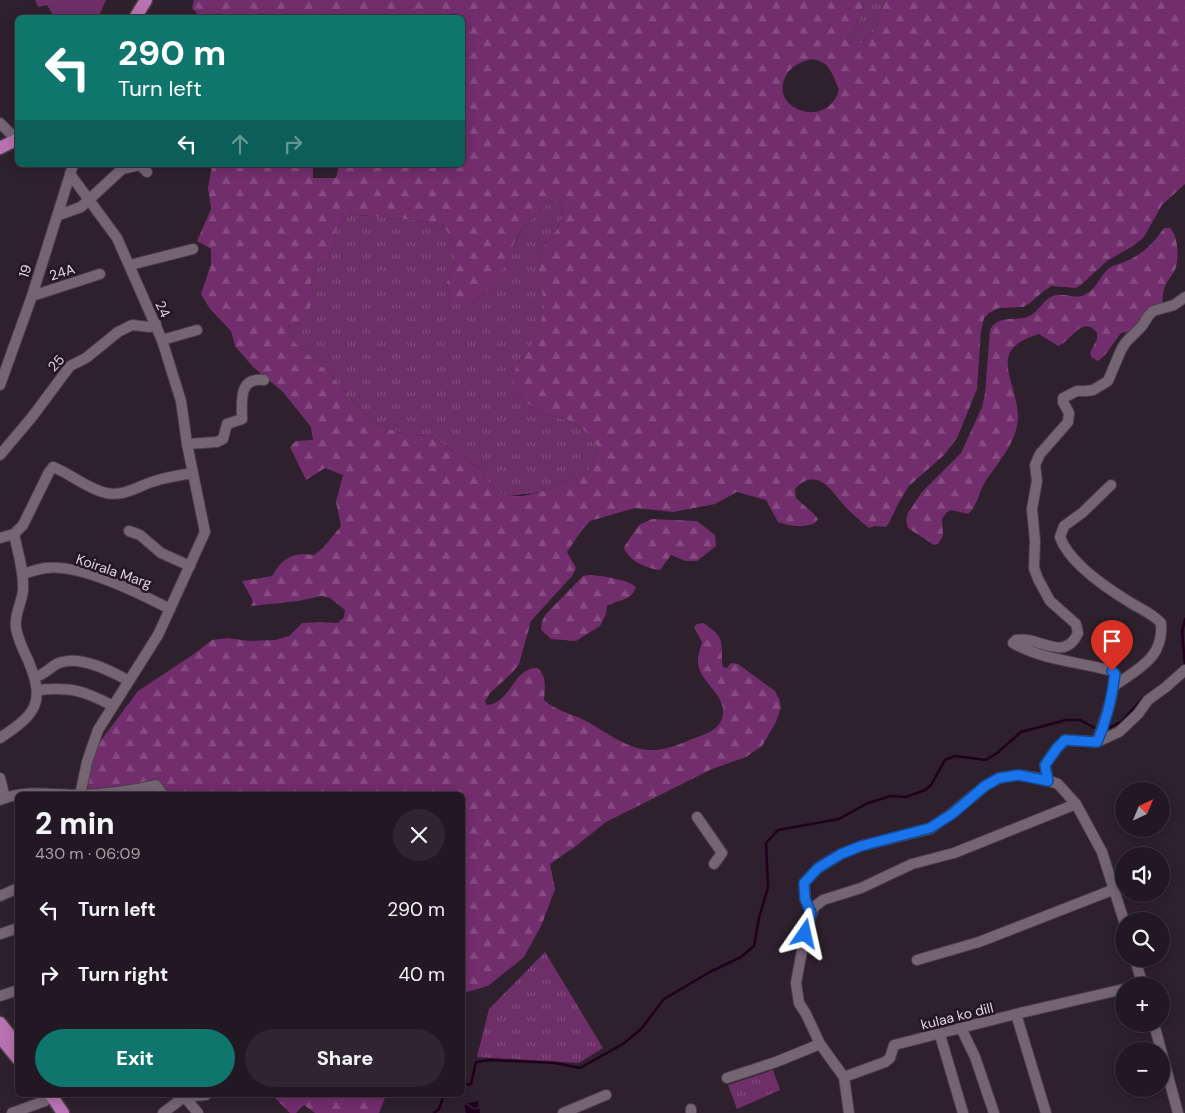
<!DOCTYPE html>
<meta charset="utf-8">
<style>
:root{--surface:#221821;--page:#2e252e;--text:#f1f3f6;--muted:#a2a0a5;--line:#3f373f;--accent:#0f766e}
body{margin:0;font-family:"DM Sans",sans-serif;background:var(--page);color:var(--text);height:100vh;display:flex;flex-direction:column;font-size:19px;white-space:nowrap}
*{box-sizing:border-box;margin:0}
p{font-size:16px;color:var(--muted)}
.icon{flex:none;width:28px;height:28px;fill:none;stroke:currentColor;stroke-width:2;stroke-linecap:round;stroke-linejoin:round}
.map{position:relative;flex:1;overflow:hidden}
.side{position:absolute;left:15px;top:792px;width:450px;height:305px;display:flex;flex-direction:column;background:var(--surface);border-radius:8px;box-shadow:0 2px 12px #0003,0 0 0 1px var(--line)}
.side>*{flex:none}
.hud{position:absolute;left:15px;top:15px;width:450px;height:152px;border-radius:8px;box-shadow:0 2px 12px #0003,0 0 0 1px var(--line);background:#0f766e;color:#fff;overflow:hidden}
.needle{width:32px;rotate:44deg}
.tools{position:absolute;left:1115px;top:782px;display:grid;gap:10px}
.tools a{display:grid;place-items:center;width:55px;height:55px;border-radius:50%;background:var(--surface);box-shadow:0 2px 12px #0003,0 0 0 1px var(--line);font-size:25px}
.pin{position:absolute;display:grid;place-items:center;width:42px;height:42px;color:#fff;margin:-51px -21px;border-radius:50% 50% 50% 0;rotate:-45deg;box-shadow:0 0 5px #0007}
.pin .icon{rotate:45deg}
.me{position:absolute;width:55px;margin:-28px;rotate:11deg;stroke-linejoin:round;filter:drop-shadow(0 0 4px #0008)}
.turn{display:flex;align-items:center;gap:18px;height:105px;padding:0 20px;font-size:22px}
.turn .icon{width:65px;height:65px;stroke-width:2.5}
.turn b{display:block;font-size:35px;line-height:42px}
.lanes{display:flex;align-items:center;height:48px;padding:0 20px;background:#0003;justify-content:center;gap:25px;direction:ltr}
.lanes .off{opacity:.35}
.round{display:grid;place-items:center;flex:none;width:52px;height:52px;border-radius:26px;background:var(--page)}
.summary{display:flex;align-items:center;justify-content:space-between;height:85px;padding:0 20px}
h1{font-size:30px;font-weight:800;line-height:38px}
.action{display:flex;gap:10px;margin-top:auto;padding:10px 20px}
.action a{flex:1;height:58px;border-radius:30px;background:var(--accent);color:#fff;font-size:20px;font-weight:800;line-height:58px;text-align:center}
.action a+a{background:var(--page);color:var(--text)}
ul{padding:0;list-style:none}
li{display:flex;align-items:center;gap:15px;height:65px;padding:0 20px}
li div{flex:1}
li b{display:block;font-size:19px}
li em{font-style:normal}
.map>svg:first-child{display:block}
.grass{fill:url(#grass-tufts)}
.forest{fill:url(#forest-firs);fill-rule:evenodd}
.park{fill:#6e2f68}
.water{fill:url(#water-waves)}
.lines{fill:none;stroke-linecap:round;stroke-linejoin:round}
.stream{stroke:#20001d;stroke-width:2.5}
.minor-casing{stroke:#4b3e49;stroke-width:12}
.major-casing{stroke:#4b3e49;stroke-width:15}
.minor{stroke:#756472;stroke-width:10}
.major{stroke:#b972b1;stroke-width:12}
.route-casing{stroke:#114b97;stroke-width:12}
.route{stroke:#1a73e8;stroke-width:9}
.labels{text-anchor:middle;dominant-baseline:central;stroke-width:5;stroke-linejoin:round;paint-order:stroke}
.street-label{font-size:14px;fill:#e0d6de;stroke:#241622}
</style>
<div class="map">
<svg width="1185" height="1113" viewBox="0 0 1185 1113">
<defs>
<pattern id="grass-tufts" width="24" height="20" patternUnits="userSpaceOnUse" patternTransform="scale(1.25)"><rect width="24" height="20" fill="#6e2f68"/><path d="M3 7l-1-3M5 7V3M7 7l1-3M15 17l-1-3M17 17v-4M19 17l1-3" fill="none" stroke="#824c7d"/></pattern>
<pattern id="forest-firs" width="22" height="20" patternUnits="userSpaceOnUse" patternTransform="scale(1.25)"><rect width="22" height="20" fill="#722d6c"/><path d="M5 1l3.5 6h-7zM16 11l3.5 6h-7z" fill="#864b81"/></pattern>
<pattern id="water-waves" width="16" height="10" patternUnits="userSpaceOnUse" patternTransform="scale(1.25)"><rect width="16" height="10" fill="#20001d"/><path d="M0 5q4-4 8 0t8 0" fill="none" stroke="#40243d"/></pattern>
</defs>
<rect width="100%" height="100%" fill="#2e202c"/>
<g class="grass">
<path d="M863,0h23l-7,15 -2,14 -16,15 -13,-2 -1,-2 14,-23z"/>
<path d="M550,201l13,4 -1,14 -6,12 -13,17 -5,20 8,42 -16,40 -12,13 -3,26 12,14 13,10 31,8 12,8 14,17 -1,13 -8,12 -25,13 -23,8 -30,4 -11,-4 -11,-10 -10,-14 -48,-32 -21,-1 -23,-7 -18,-10 -40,-46 -33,-29 -7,-17 10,-2 16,-26 -3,-15 4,-14 12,-9 7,-14 2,-16 14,-18 10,3 65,6 18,4 12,19v18l-8,20 3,21h21l17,-13 36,-64z"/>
<path d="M545,952l58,96 -24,15 -102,-6 12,-48z"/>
<path d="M773,1070l7,20 -43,19 -9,-24z"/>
</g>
<g class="forest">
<path d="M194,0h669l-2,17 -14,23 2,2 12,2 16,-15 2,-14 7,-15h299v184l-23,21 -18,32 -11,9 -26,15 -25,23 -6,4 -24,-2 -7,4 -15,13 -7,4 -24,1 -10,5 -5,5 -3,13 -4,58 -20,49 -13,17 -35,31 -10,16 -10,21 -3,4 -11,-1 -6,2c-9,-7 -19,-16 -27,-25 -13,-16 -27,-36 -47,-14l1,9 18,16 4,5 -4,5c-12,3 -24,3 -36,-2l-12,-22 -29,-8 -22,12 -42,8 -38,-4 -45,13 -8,9 -15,22 9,16 -4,8 -41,45 -12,43 -7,9 -22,20 -5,8 2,4c24,-2 27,-39 51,-37 9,10 7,19 6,32 12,11 26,13 40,20 20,10 42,29 65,30 18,1 35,-8 51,-14 12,-4 24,-11 23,-26 0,-17 -27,-32 -25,-50 0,-6 3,-13 4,-18l-8,-15 3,-3 7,-1c4,4 10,7 13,11 8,9 3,23 6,33l4,1 4,-5 7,1 37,27 4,8 2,8 -5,15 -14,24 -16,11 -34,12 -106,53 -30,24 -26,18 5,25 -13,35 -18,33 -36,29 -25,7 -1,-198h-376l2,-6 2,-34 48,-64 56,-37 18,-14 16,-2 22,3 25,-1 14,-4 13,-13 18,-1 18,1 6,-6 1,-7 -15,-12 -9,-2 -22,5 -48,5 2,-5 -11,-20 30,-5c11,-19 21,-24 42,-21l9,-7 18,-22 -5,-24 7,-27 -18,-7 -19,12 -16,-33 6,-6 17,-1 -2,-13 -28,-35 -30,-25 -18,-21 -4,-15 -21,-22 -9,-15 10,-30v-15l-14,-8 14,-32 -3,-21 4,-23h101v13h23l3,-13h123v-147l-262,-1 -8,-9zM812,59c19,3 20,16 27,30 -10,41 -69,21 -54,-11 5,-12 15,-16 27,-19zM550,201l13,4 -1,14 -6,12 -13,17 -5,20 7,42 -15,40 -12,13 -6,15 3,11 12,14 13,10 31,8 12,8 14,17 -1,13 -8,12 -25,13 -23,8 -17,4h-13l-11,-4 -11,-10 -10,-14 -48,-32 -21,-1 -23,-7 -18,-10 -40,-46 -33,-29 -7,-17 10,-2 10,-12 6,-14 -3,-15 4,-14 12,-9 7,-14 2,-16 14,-18 10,3 65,6 18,4 12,19v18l-8,20 3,22 21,-1 17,-13 16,-23 12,-28 8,-13z"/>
<path d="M1164,228h6c8,7 9,28 6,39 -2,7 -7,11 -10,17 -3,6 -3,13 -4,20l-27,27 -14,2 -16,22 -7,6 -7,-4 -1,-4 7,-14v-6c-15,-19 -25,8 -39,13l-19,-12c-54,16 -22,45 -21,82 0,26 -21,47 -34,68 -6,10 -7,23 -16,30l-17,-4 -5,3 -4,6 1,17 -5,8 -4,1 -26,-17 -2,-8 2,-7 14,-21 39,-39 21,-46 3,-13 5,-64c7,-15 23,-9 37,-13 13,-4 16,-21 31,-22 8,-1 18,4 26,0 11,-4 15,-17 23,-25 5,-5 11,-5 17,-8 18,-7 29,-18 40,-34z"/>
<path d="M652,519l45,2 18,14 1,11 -19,15h-11l-15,-6 -11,15c-13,-1 -33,-10 -36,-23l15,-22z"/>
<path d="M589,575c10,0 41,5 47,12 -5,15 -18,12 -29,19l-1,8 -6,12 -24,15 -25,-2 -10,-9 1,-9 4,-7 37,-38z"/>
<path d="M272,1095h114l-7,18h-64l-11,-8 -8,8h-6z"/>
</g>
<path class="park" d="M35,0h71l-8,18 -44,-1 -7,-12 -9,2z"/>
<path class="water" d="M478,1101l2,12h-14l-2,-9z"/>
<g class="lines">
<g class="stream">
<path d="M1183,666l2,-1 -3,-33 3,-13"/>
<path d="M1107,729l15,-8 22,-24"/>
<path d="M462,1085l9,-1 5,-22 14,-2 65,3 25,5 43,-24 18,-15 23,-30 46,-27 31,-15 13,-11 5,-28 9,-31 -2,-44 12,-13 61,-11 29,-16 23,-7 15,1 19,-7 6,-5 14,-25 10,-4 31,4 11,-7 24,-21 45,-12h14l15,8"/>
<path d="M434,1113l5,-4 5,-14"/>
</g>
<g class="minor-casing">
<g id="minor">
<path d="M0,123l16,16"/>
<path d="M70,174l47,64 45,102 19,61 6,43 18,88 -47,103 -60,95 -11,32 -7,33"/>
<path d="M59,215l22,-8 41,-38 18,-4 7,7"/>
<path d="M130,265l63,-16"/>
<path d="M32,296l68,-22"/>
<path d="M162,340l35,-10"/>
<path d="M0,385l32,-89 41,-131"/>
<path d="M187,444l30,-2 6,-3 4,-15 15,-5c0,-18 -4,-42 22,-39"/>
<path d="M0,455l32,-38 38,-51 16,-8 32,-26 14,-7 18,2 6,-3"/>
<path d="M1111,485l-29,28 -18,13 -4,11c9,26 48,52 71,66 10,6 22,11 30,20 3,35 -22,45 -47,63"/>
<path d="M129,531l11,4 21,18 29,13"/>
<path d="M0,538l14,-4 9,-9 26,-53 4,-5c18,7 35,22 53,26 18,4 32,-7 49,-12 12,-4 25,-6 38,-8"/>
<path d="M23,574c7,-2 15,-5 23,-6 35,-4 93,25 124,41"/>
<path d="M35,677c12,-3 17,-13 27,-15 20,-6 49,9 67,19"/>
<path d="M37,690c34,-3 46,0 76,16"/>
<path d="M0,738c36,-24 46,-35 28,-78 -5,-10 -10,-21 -12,-32 -2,-14 6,-25 7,-38 1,-19 -5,-37 -9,-56"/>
<path d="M1097,742l14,-42 4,-26 -3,-3c-32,-9 -70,-11 -99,-28l3,-3c22,-5 48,24 62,-7l-2,-9 -26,-23 -12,-22 -4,-11 1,-27 -3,-32 5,-28 -2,-16 5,-11 28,-32 1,-9 -6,-11v-4l14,-7h9l7,-1 15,-9 13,-31 5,-8 16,-16 7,-11 4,-4 21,-6 11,-8"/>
<path d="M0,778l5,20"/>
<path d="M1048,781l-3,-16 12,-17 8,-8 32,2 22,-10 19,-18 10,-14 18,-13 19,-17"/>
<path d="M0,800c26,-11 53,-5 80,-5 25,-1 51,-4 76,-10l7,10"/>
<path d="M697,817l25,36 -8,11"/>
<path d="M0,896l18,-8"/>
<path d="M811,913l-6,-14 -1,-16 14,-15 23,-14 20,-8 69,-17 22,-16 33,-27 14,-8 20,-3 25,4 14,5 18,20 26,48 22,69"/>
<path d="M0,934l18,-6"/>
<path d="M1135,959l8,27"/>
<path d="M917,960l62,-18 136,-53"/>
<path d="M0,996l18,-6"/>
<path d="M1016,1014l30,99"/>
<path d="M1154,1024l24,89"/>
<path d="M961,1028l14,29 19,56"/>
<path d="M940,1035l23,78"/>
<path d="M844,1077l-24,-33 -14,-30 -7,-11 -3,-20 9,-49 9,-27 9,-7 38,-12 51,-24 42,-11 122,-49"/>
<path d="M844,1077l41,-15 5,-4 4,-13 122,-31 108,-25"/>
<path d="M844,1077l5,36"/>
<path d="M727,1078l49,-16 44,-18"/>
<path d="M183,1095l15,18"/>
<path d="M12,1113l33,-12"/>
<path d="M163,1113l21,-16 22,-2"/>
<path d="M563,1113l43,-18"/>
<path d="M691,1113v-4"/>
</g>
</g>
<g class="major-casing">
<g id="major">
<path d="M135,18l11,-18"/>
<path d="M0,148l18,-9"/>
<path d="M0,1023l15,19"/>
<path d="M0,1037l18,22"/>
<path d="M51,1095l12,18"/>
</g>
</g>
<use href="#minor" class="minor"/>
<use href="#major" class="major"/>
</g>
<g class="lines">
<g class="route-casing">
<path id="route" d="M805,934l6,-21 -6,-14 -1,-16 14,-15 23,-14 20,-8 69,-18 22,-14 33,-28 14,-8 20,-3 29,6 -3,-16 12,-17 8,-8 32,2c10,-22 15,-45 18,-68l-3,-3"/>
</g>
<use href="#route" class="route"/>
</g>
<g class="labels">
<g class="street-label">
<text transform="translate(25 271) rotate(-72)">19</text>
<text transform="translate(62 272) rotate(-18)">24A</text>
<text transform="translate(163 309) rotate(64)">24</text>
<text transform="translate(56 363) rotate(-47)">25</text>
<text transform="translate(114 571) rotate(19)">Koirala Marg</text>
<text transform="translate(957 1016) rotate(-14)">kulaa ko dill</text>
</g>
</g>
</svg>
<div class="tools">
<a><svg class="needle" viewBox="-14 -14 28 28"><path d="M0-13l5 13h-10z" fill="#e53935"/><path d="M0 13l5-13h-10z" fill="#a2a0a5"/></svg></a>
<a><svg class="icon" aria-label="sound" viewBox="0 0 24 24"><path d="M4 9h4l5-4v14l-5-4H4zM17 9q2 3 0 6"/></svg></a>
<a><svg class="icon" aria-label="search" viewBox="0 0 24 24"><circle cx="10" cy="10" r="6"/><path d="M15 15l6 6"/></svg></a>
<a>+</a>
<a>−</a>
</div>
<div class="pin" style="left:1112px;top:671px;background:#d93025"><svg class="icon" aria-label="arrive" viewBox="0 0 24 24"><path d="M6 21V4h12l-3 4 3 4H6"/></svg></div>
<svg class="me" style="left:805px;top:934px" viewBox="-20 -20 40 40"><path d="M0-17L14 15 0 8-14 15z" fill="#1a73e8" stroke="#fff" stroke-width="4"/></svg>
<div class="hud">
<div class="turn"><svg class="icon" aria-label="left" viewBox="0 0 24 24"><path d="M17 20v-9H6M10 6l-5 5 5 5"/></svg><div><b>290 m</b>Turn left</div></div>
<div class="lanes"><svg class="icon" aria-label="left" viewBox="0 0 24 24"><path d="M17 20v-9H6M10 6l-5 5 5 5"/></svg><svg class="icon off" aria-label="ahead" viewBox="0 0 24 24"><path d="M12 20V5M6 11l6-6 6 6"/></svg><svg class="icon off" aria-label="right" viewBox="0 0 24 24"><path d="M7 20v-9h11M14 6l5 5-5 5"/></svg></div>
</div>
<section class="side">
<div class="summary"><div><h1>2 min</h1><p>430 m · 06:09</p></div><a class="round"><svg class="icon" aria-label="close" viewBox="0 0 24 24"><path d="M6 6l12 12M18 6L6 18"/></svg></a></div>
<ul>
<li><svg class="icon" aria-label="left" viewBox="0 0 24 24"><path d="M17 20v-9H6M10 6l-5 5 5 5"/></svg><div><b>Turn left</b></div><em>290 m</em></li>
<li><svg class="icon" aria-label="right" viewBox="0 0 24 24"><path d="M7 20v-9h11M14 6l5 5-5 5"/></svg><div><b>Turn right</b></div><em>40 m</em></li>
</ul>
<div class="action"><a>Exit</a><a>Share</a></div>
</section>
</div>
